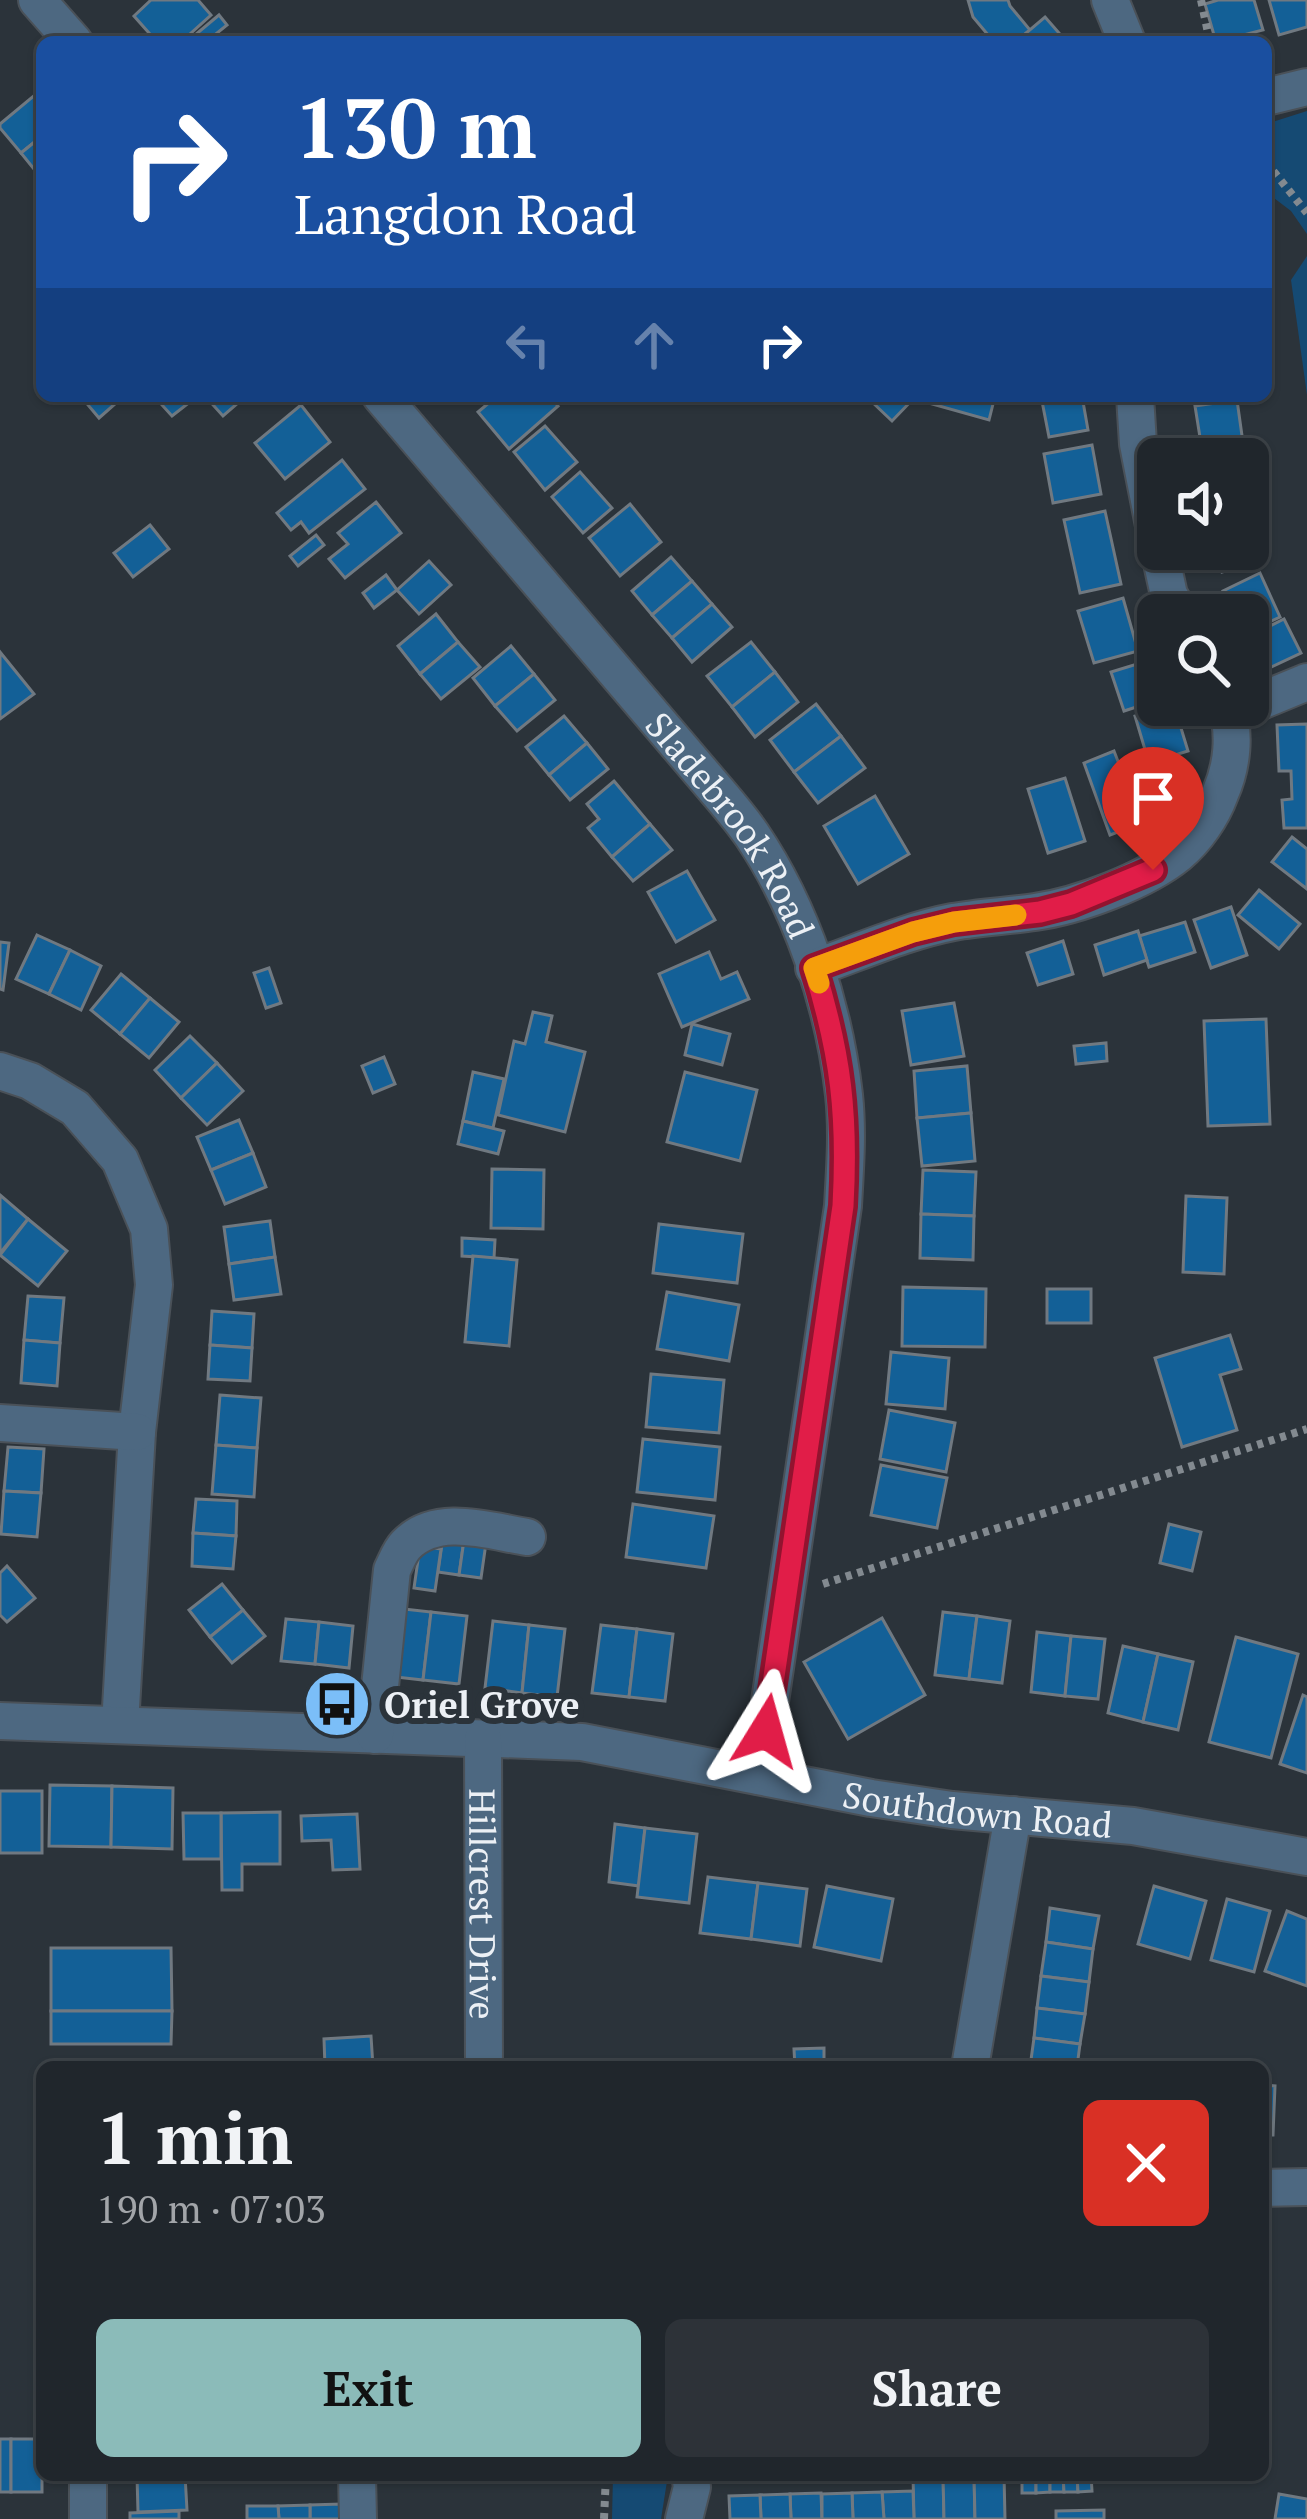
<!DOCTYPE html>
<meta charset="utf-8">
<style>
:root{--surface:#20262c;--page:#2d3238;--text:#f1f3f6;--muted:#a2a5a9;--line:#3d4348;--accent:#8bbbb9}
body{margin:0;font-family:"PT Serif",serif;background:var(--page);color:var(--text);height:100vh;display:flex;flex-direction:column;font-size:45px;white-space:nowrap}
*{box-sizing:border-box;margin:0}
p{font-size:39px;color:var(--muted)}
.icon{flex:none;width:66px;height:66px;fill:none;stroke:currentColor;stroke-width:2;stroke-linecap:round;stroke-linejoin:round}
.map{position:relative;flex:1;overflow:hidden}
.side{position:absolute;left:36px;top:2061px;width:1233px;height:420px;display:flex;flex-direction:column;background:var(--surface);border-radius:18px;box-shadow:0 3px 9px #0004,0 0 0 3px var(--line)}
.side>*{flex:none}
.guide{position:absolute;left:36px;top:36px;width:1236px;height:366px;border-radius:18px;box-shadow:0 3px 9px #0004,0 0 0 3px var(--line);background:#1a4fa0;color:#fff;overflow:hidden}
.controls{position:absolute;left:1137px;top:438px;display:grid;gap:24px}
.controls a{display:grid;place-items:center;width:132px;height:132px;border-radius:18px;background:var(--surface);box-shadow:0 3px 9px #0004,0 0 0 3px var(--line);font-size:60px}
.pin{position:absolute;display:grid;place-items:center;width:102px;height:102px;color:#fff;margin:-123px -51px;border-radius:50% 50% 50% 0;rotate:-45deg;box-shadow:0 0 12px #0007}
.pin .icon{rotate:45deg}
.me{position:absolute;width:132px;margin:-66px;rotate:8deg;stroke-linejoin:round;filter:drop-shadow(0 0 9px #0008)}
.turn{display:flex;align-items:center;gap:42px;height:252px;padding:0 60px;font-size:54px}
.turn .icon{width:156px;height:156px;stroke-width:2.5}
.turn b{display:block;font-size:84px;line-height:102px}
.lanes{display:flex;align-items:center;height:114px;padding:0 60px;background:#0003;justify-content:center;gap:60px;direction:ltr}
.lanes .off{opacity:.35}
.round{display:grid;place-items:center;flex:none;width:126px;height:126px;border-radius:18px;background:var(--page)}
.head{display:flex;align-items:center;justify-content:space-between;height:204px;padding:0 60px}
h1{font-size:72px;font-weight:800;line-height:90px}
.button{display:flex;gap:24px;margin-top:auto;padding:24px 60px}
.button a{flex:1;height:138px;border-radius:18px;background:var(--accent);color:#111;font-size:48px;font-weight:800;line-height:138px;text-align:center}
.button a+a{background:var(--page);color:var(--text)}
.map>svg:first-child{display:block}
.green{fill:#154a73}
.building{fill:#136097;stroke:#707981;stroke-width:3}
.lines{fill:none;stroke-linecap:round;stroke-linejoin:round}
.minor-casing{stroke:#4a5158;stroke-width:40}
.path{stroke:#838a90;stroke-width:8;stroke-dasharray:6 6;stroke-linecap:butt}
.minor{stroke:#4d6881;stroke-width:36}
.route-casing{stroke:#92132f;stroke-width:30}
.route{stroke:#e11d48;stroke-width:21}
.slow{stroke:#f59e0b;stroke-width:21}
.labels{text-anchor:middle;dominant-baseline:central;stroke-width:12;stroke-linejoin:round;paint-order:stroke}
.street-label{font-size:36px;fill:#ecf0f5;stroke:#2b333a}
.poi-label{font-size:36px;font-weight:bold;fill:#ecf0f5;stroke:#2b333a;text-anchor:start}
</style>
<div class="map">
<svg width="1307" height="2519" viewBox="0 0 1307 2519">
<rect width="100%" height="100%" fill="#2b333a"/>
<g class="green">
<path d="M1307,111v123l-16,-23 -25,-19v-68z"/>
<path d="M1307,256v139l-16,-115z"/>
<path d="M613,2475h55l-7,44h-49z"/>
</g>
<g class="building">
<path d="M151,0h47l13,15 -30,27h-24l-23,-26z"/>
<path d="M968,0h40l2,6 20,24 -15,12h-21l-21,-25z"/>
<path d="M1218,0h36l9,30 -47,12 -11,-38z"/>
<path d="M1269,0h38v27l-28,8z"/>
<path d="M219,15l8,10 -21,17h-6l-5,-7z"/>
<path d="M1045,17l21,24 -44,1 -3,-3z"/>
<path d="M36,94l6,7v35l-21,17 -21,-25v-4z"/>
<path d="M42,136v43l-21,-26z"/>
<path d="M98,396h26l-25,22 -11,-13z"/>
<path d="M173,396h21l1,2 -23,18 -10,-11z"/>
<path d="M205,396h41l-23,20z"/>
<path d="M497,396h52l9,10 -49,43 -31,-37z"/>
<path d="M877,396h39l-24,25 -20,-19z"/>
<path d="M934,396h61l-6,24 -57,-16z"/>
<path d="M1041,396h41l6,34 -39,7z"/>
<path d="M1237,400l7,50 -41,6 -8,-50z"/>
<path d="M301,405l29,37 -45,37 -30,-36z"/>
<path d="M545,426l32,36 -32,28 -31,-38z"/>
<path d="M1092,445l9,49 -48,9 -9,-49z"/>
<path d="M342,460l23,29 -56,44 -8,-11 -10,8 -14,-17z"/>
<path d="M580,472l32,36 -29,25 -31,-36z"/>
<path d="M376,502l25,31 -56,45 -16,-19 19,-15 -10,-11z"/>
<path d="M630,504l31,38 -41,34 -31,-38z"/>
<path d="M1248,509l16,49 -42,14 -7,-23h33z"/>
<path d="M1105,511l16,73 -41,9 -16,-73z"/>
<path d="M150,525l19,24 -36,28 -19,-24z"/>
<path d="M316,535l8,10 -26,21 -8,-10z"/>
<path d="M671,557l21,24 -40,34 -20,-24z"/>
<path d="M429,561l22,24 -32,29 -22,-24z"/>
<path d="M1260,573l20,44 -32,15v-17h-14l-11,-24z"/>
<path d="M386,575l11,15 -23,18 -11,-15z"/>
<path d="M692,581l20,23 -40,34 -20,-23z"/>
<path d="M1123,598l15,53 -44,12 -16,-52z"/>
<path d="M712,604l20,23 -40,35 -20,-24z"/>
<path d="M436,614l22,28 -38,32 -22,-28z"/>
<path d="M1284,619l17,34 -38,18 -15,-34z"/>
<path d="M458,642l22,25 -39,32 -21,-25z"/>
<path d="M751,642l24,30 -43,35 -25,-31z"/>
<path d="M511,646l23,28 -39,32 -22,-28z"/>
<path d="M0,652l34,42 -34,25z"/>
<path d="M1150,660l8,23v17l-34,11 -13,-39z"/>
<path d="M775,672l23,30 -43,35 -23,-30z"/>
<path d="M534,674l21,26 -38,31 -22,-25z"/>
<path d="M816,704l25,32 -47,36 -24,-32z"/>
<path d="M1174,705l14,46 -39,12 -14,-47z"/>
<path d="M564,716l23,27 -38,32 -23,-28z"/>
<path d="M1307,724v104h-23l-2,-28 10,-1 -1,-28h-12l-2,-46z"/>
<path d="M841,736l24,32 -47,35 -24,-31z"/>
<path d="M587,743l21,26 -38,31 -21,-25z"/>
<path d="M1114,751l28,72 -32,12 -26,-72z"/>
<path d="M1065,778l20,63 -37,12 -20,-64z"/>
<path d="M614,781l36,43 -38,33 -24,-29 11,-9 -12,-15z"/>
<path d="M875,796l34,58 -51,30 -34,-58z"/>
<path d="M650,824l22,26 -39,31 -21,-24z"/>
<path d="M1292,837l15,12v40l-35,-27z"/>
<path d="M687,871l28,49 -39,22 -28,-50z"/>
<path d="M1259,890l41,34 -21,25 -41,-34z"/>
<path d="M1231,907l16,48 -36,13 -17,-48z"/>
<path d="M1185,922l10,30 -46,15 -10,-31z"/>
<path d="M1138,931l9,29 -43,15 -9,-30z"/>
<path d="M37,935l33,15 -21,44 -33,-15z"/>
<path d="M1063,941l10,33 -35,11 -11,-32z"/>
<path d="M0,942l9,1 -6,47 -3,-1z"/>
<path d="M70,950l31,16 -20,44 -32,-16z"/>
<path d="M709,952l12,27 16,-7 12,27 -67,28 -23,-53z"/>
<path d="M269,968l12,35 -15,5 -12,-35z"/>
<path d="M121,974l29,24 -30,36 -29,-24z"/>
<path d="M150,998l29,24 -30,36 -29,-24z"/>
<path d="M954,1003l10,53 -53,9 -9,-54z"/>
<path d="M533,1012l19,4 -6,26 39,10 -20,80 -67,-17 16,-74 11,3z"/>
<path d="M1266,1019l4,105 -62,2 -4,-105z"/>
<path d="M692,1024l38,10 -8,31 -37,-10z"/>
<path d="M190,1036l27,27 -36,35 -26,-28z"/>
<path d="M1106,1043l1,18 -31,3 -2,-18z"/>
<path d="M384,1057l11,27 -22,9 -11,-27z"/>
<path d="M217,1063l26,28 -36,34 -26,-27z"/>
<path d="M967,1066l4,47 -54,5 -3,-47z"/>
<path d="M473,1072l31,7 -11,49 -30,-7z"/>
<path d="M685,1072l72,18 -17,71 -73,-19z"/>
<path d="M971,1113l4,48 -53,5 -5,-48z"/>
<path d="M239,1120l14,33 -42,17 -14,-33z"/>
<path d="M463,1121l41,10 -6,23 -40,-10z"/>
<path d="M253,1153l13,34 -41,17 -14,-34z"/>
<path d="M492,1169l52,1 -1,59 -52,-1z"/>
<path d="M923,1170l53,2 -2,44 -53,-2z"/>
<path d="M0,1195l28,24 -28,34z"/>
<path d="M1186,1196l41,2 -3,76 -41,-2z"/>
<path d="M921,1214l53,2 -1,44 -53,-2z"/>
<path d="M28,1219l39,32 -29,35 -38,-31z"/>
<path d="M270,1221l5,36 -46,7 -5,-37z"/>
<path d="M659,1224l84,10 -6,49 -84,-10z"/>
<path d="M462,1238l33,2 -1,18 -32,-2z"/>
<path d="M473,1256l44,4 -8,86 -44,-4z"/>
<path d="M275,1257l6,37 -47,6 -5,-36z"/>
<path d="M903,1287l83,2 -1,58 -83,-1z"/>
<rect x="1047" y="1289" width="44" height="34"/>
<path d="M667,1292l72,13 -10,56 -72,-12z"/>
<path d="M28,1296l36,2 -4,45 -36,-3z"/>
<path d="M212,1311l42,3 -2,34 -42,-3z"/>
<path d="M1230,1335l11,34 -21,6 17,55 -55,17 -27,-89z"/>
<path d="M24,1340l36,3 -3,43 -36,-3z"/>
<path d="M210,1345l42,3 -2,33 -42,-2z"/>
<path d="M891,1352l58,6 -4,51 -59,-5z"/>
<path d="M651,1374l73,6 -5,53 -73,-6z"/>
<path d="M220,1395l41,3 -4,50 -41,-3z"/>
<path d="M889,1410l66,13 -9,49 -66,-13z"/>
<path d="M643,1439l77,8 -5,53 -78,-8z"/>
<path d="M216,1445l41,3 -3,49 -42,-3z"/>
<path d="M8,1447l36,2 -3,44 -37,-2z"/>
<path d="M881,1465l66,13 -10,50 -66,-13z"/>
<path d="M4,1491l37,2 -4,44 -36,-3z"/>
<path d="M196,1499l41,2 -1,35 -43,-3z"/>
<path d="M633,1504l81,12 -8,52 -80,-11z"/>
<path d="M1169,1524l32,8 -9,39 -32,-8z"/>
<path d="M193,1533l43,3 -3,33 -41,-3z"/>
<path d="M443,1537l21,3 -5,35 -21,-3z"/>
<path d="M464,1540l22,3 -5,35 -22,-3z"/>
<path d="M420,1546l21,3 -6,42 -21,-3z"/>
<path d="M7,1566l28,32 -28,24 -7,-7v-42z"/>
<path d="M222,1584l21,26 -33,27 -21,-27z"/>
<path d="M395,1608l36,4 -8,68 -36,-4z"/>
<path d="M243,1610l22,26 -33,27 -22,-26z"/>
<path d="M431,1612l36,4 -8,68 -36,-4z"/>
<path d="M943,1612l34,4 -8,63 -34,-4z"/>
<path d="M977,1616l33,5 -8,62 -33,-4z"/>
<path d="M882,1618l43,77 -77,44 -44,-77z"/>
<path d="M286,1619l33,3 -4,42 -34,-3z"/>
<path d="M493,1621l36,4 -7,68 -37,-5z"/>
<path d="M319,1622l34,4 -4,42 -34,-4z"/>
<path d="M529,1625l36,4 -8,68 -35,-4z"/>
<path d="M601,1625l36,4 -8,68 -37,-4z"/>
<path d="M637,1629l36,5 -8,67 -36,-4z"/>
<path d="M1037,1632l34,4 -6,60 -34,-4z"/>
<path d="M1071,1636l34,3 -7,60 -33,-3z"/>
<path d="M1236,1637l62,17 -27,104 -62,-16z"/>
<path d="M1123,1646l35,8 -15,68 -35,-9z"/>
<path d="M1158,1654l35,8 -15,68 -35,-8z"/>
<path d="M1303,1695l4,2v76l-27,-9z"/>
<path d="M50,1785l62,1 -1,61 -62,-1z"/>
<path d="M112,1786l61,2 -1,61 -61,-2z"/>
<rect x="0" y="1791" width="42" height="62"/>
<path d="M280,1812v52h-38v26h-20l-1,-77z"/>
<path d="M183,1813h38v46h-37z"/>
<path d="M357,1814l3,55 -27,1 -2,-30 -29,1 -1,-25z"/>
<path d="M615,1824l30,4 -6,58 -30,-4z"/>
<path d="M645,1828l52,6 -8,69 -52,-6z"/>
<path d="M708,1877l50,6 -7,56 -51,-6z"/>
<path d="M758,1883l49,6 -7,57 -49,-7z"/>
<path d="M827,1886l66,13 -12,62 -67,-14z"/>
<path d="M1154,1886l52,15 -16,58 -52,-15z"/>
<path d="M1227,1899l43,12 -16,61 -43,-12z"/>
<path d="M1050,1908l49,8 -6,33 -47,-7z"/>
<path d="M1287,1911l20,8v67l-42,-15z"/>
<path d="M1046,1942l47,7 -4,33 -48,-6z"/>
<path d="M51,1948h120l1,63h-121z"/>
<path d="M1041,1976l48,6 -4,32 -48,-6z"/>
<path d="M1037,2008l48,6 -5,30 -46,-6z"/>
<path d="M51,2011h121l-1,33h-120z"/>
<path d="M371,2036l2,31h-48l-1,-28z"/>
<path d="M1034,2038l46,6 -3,23h-47z"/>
<path d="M824,2048v19h-29l-1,-18z"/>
<path d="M1263,2085l12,1 -2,49h-10z"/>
<rect x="0" y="2439" width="11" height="53"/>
<rect x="11" y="2439" width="31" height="53"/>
<path d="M185,2475l2,35 -49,2 -1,-36z"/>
<path d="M913,2475h30l1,44h-30z"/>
<path d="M943,2475h31l1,44h-31z"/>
<path d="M974,2475h30l1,44h-30z"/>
<rect x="1022" y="2475" width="14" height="18"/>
<path d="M1036,2475h14v17l-14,1z"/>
<path d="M1050,2475h13l1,17h-14z"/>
<path d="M1063,2475h14l1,17h-14z"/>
<path d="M1077,2475h14l1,16 -14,1z"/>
<path d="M913,2491l1,28h-30l-2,-27z"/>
<path d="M882,2492l2,27h-31l-1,-26z"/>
<path d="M821,2493l1,26h-31l-1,-25z"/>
<path d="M852,2493l1,26h-31v-25z"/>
<path d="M790,2494l1,25h-30l-1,-24z"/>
<path d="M1279,2494l28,5v20h-32z"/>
<path d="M760,2495l1,24h-31l-1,-23z"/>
<path d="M341,2504v15h-31v-14z"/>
<path d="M310,2505v14h-31l-1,-13z"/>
<path d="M247,2506h31l1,13h-32z"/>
<path d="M1104,2510v9h-48v-8z"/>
<path d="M179,2511v8h-49v-6z"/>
</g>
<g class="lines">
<g class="minor-casing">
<g id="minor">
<path d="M37,0l37,42"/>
<path d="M1110,0l17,42"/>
<path d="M1266,97l41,-10"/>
<path id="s1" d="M381,396l336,395c12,14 24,28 35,44 50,74 82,171 92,260 4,37 1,74 -1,111l-84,570"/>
<path d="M1135,396l3,48 20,102"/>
<path d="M1159,549l10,46 12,20"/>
<path d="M1229,714l78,-32"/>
<path d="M814,968c46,-16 92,-37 139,-46 27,-5 55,-6 82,-10 43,-6 110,-31 143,-58 18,-15 34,-38 42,-60 12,-27 16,-60 6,-89"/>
<path d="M0,1071l30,10 45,27 45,52 29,69 5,56 -17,147 -17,293"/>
<path d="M0,1423l137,9"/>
<path id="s2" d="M0,1721l582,21 289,56 81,12 181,16 174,31"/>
<path d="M375,1735l17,-165c4,-8 8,-19 14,-25 31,-32 83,-14 121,-8"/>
<path id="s3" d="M483,1739l1,328"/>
<path d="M970,2067l43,-252"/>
<path d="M1263,2188l44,-1"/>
<path d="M357,2475l1,44"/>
<path d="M88,2519v-44"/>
<path d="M684,2519l8,-32 -2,-12"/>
</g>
</g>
<g class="path">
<path d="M1201,0l9,42"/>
<path d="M1266,162l41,51"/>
<path d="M823,1584l484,-155"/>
<path d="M604,2519l2,-44"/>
</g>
<use href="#minor" class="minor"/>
</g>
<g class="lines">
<g class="route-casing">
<path id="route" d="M766,1731l77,-525c5,-91 -2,-151 -29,-238l99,-36 41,-10 86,-10 31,-8 82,-34"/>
</g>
<use href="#route" class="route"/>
<path class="slow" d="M819,983l-5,-15 99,-36 41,-10 62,-7"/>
</g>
<defs>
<g id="bus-disc" transform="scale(3.45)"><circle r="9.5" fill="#7bbef8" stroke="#2b333a"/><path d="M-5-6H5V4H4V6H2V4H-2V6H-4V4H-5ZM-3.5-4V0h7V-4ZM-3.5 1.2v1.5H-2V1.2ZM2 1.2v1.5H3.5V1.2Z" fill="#111"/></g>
</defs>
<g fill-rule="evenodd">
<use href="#bus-disc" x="337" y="1704"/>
</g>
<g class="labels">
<g class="street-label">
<text stroke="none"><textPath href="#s1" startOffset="555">Sladebrook Road</textPath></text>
<text stroke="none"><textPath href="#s2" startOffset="984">Southdown Road</textPath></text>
<text stroke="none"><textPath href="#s3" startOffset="165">Hillcrest Drive</textPath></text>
</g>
<g class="poi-label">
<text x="384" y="1704">Oriel Grove</text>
</g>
</g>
</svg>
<div class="controls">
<a><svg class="icon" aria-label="sound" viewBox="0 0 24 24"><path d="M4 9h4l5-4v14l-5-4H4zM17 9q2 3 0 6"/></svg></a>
<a><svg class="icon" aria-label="search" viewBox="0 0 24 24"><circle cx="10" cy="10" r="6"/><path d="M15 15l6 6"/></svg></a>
</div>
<div class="pin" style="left:1153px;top:870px;background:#d93025"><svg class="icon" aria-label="arrive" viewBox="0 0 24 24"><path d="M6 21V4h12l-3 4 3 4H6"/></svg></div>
<svg class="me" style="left:766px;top:1731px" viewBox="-20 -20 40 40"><path d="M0-17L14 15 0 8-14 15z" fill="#e11d48" stroke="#fff" stroke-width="4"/></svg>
<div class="guide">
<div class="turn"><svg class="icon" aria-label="right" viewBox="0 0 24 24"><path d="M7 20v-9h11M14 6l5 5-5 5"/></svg><div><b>130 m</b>Langdon Road</div></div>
<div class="lanes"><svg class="icon off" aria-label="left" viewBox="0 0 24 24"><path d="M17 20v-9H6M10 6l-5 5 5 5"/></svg><svg class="icon off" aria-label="ahead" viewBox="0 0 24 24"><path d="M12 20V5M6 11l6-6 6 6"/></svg><svg class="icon" aria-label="right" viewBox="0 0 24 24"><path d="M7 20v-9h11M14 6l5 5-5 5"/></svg></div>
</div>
<section class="side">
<div class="head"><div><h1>1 min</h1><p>190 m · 07:03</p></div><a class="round" style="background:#d93025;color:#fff"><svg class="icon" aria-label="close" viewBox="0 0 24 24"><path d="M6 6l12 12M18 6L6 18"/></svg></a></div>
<div class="button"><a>Exit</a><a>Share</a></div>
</section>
</div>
